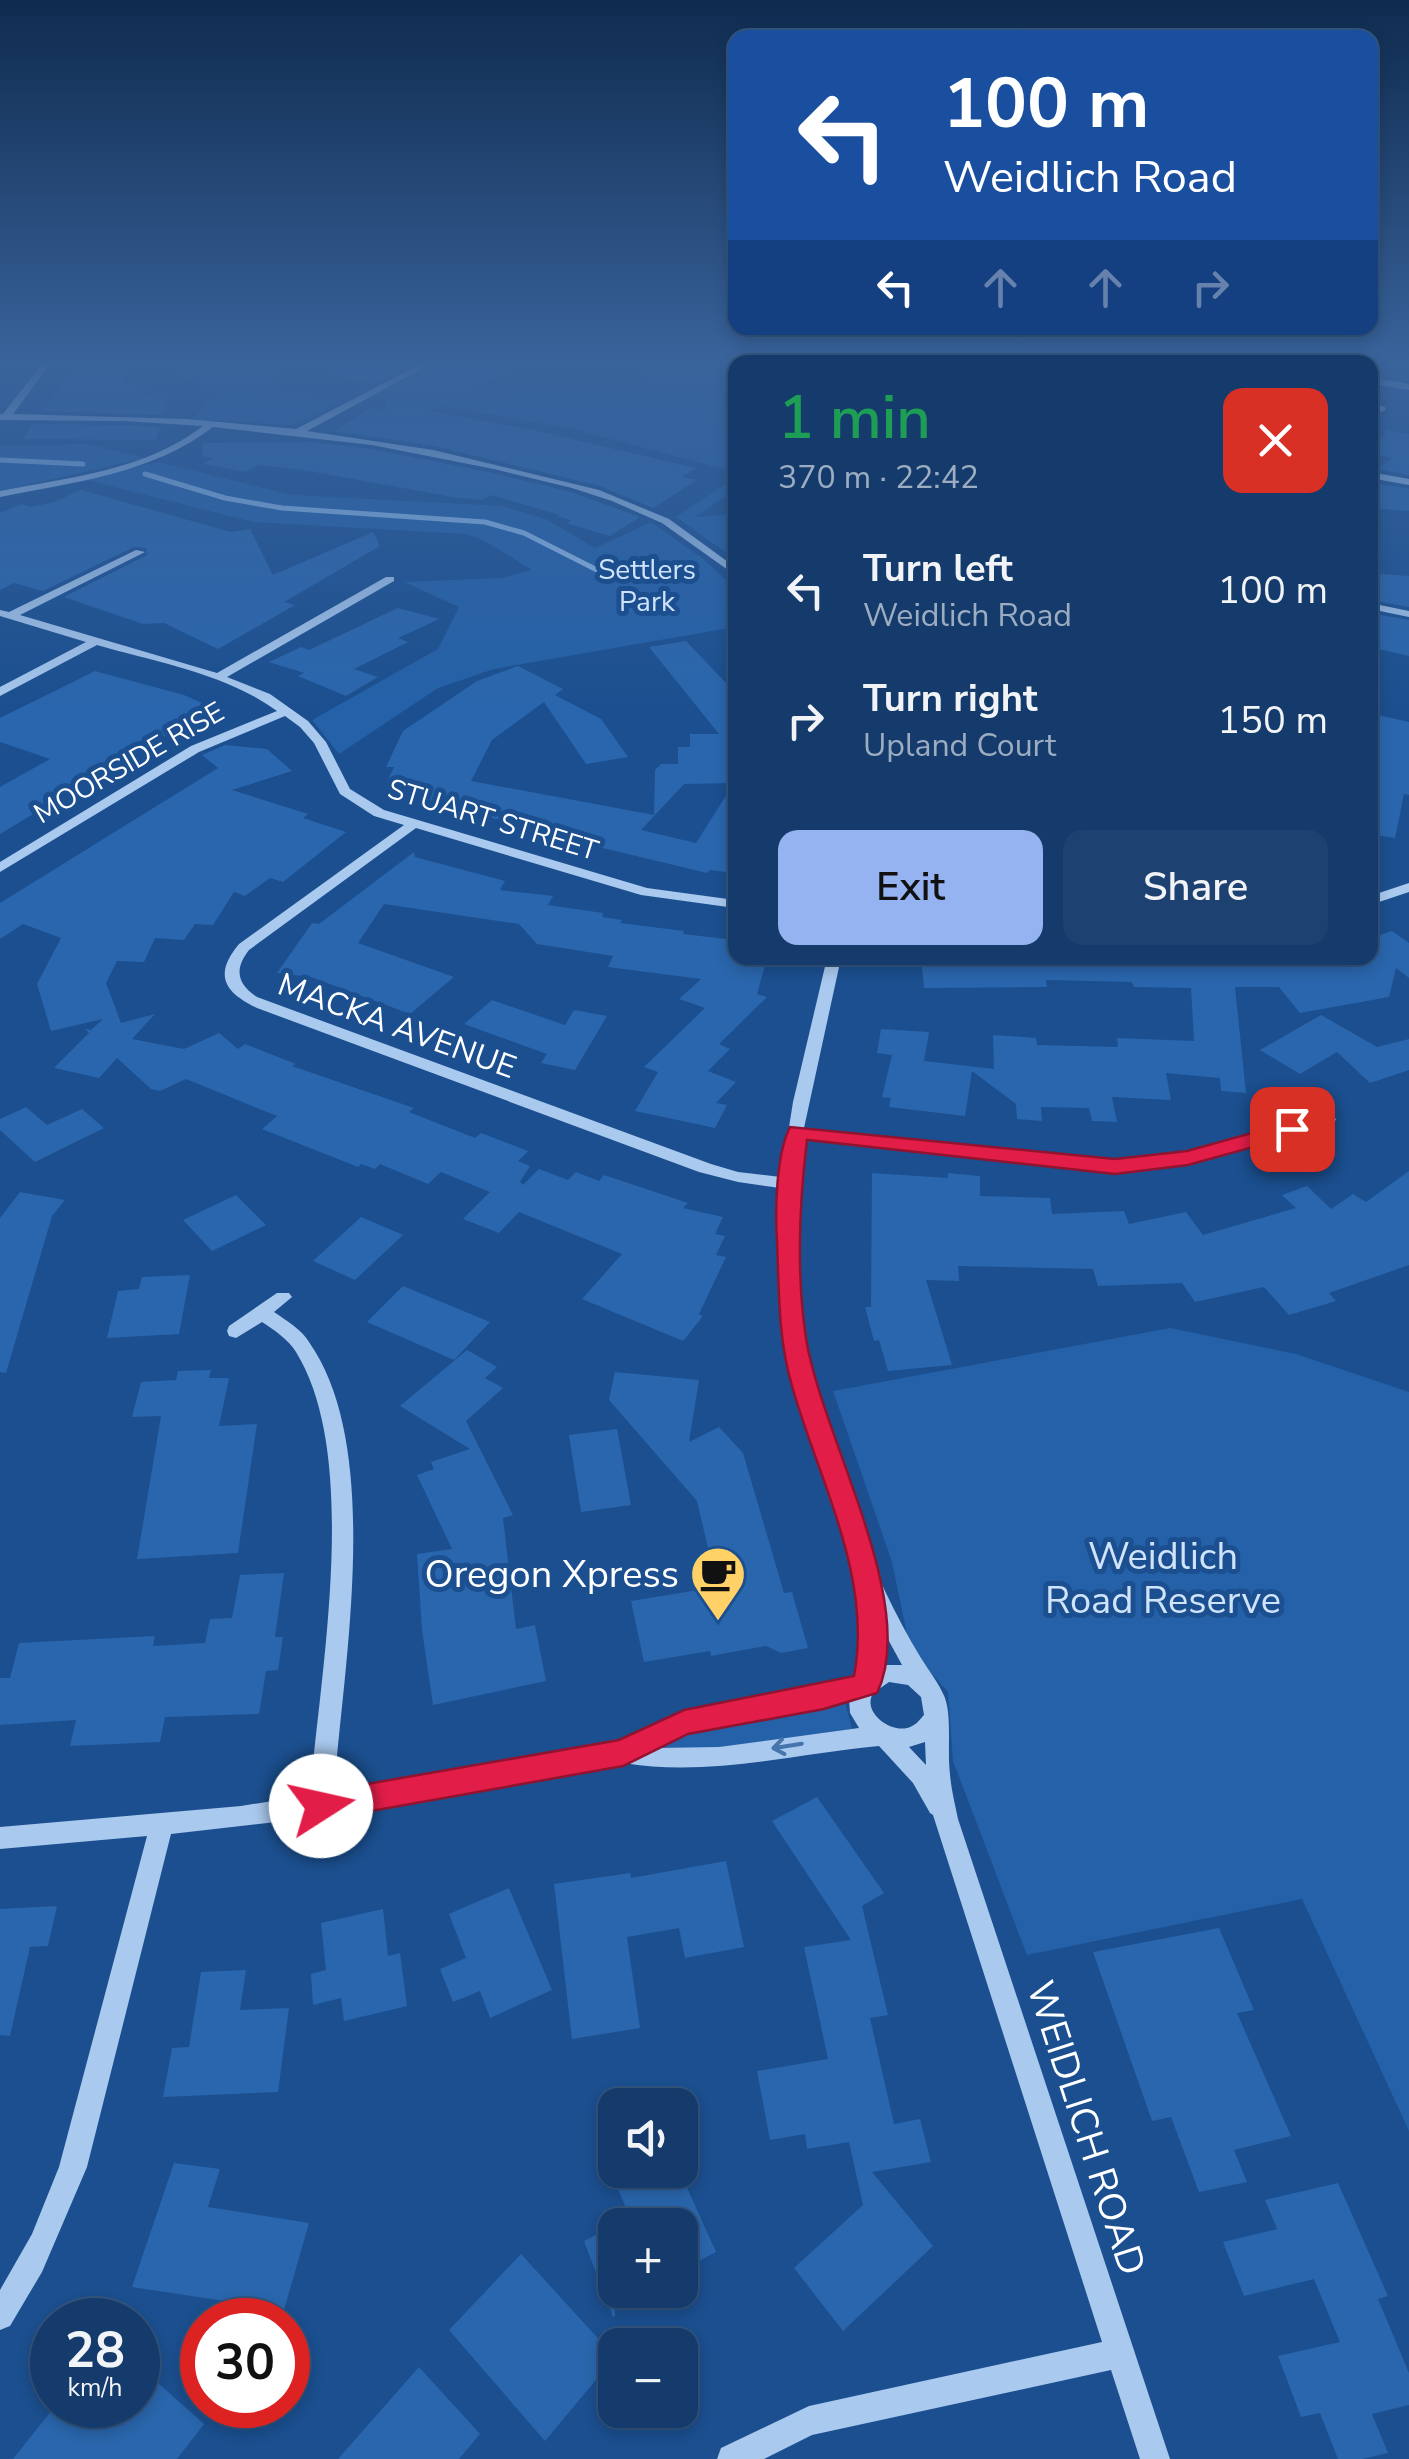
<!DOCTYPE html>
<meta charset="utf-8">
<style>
:root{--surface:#143b6b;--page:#1d4271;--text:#f1f3f6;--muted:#9dadc1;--line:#33557e;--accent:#95b2f1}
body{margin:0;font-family:"Nunito Sans",sans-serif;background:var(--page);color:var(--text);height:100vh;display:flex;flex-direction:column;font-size:38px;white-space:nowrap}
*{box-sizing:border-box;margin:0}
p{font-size:32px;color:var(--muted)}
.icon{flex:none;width:55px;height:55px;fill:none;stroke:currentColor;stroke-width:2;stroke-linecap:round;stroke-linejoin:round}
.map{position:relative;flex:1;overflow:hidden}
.sheet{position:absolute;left:728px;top:355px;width:650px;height:610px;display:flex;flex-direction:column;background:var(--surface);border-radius:20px;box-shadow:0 5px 15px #0003,0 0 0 2px var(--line)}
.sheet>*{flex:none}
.top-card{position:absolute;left:728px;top:30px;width:650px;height:305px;border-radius:20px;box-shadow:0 5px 15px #0003,0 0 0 2px var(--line);background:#1a4fa0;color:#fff;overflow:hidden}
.controls{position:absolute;left:598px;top:2088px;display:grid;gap:20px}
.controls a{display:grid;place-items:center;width:100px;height:100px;border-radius:20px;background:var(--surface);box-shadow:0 5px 15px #0003,0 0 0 2px var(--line);font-size:50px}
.speed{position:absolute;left:30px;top:2298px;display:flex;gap:20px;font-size:50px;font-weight:700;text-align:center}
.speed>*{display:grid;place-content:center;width:130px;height:130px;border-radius:50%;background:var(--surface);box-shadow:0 5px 15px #0003,0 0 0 2px var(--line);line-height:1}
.speed small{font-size:25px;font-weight:400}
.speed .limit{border:15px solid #d22;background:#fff;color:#111}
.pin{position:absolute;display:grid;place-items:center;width:85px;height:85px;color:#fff;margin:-42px;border-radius:20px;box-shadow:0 5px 15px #0006}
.me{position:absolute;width:110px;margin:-55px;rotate:80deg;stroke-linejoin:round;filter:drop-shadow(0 0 8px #0008)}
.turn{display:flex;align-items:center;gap:35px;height:210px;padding:0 50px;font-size:45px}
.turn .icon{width:130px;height:130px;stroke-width:2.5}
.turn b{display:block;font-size:70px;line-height:85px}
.lanes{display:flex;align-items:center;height:95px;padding:0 50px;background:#0003;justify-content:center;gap:50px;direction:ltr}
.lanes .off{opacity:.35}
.round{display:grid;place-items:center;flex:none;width:105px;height:105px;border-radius:20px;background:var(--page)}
.head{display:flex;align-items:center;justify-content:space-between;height:170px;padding:0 50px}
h1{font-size:60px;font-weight:600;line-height:75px;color:#1e9e55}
.primary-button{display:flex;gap:20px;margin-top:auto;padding:20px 50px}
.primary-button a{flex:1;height:115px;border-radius:20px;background:var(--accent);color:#111;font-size:40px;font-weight:600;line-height:115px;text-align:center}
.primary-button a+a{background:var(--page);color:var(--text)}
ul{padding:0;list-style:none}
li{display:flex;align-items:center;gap:30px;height:130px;padding:0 50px}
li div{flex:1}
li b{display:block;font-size:38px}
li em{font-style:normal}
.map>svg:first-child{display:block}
.green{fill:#2461a8}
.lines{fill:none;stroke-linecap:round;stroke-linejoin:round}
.stream{stroke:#9cc4f0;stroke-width:5}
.building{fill:#2a66ad;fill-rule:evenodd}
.minor{fill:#a9c9ee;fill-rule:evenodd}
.oneway{stroke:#4674ac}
.route{fill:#e11d48;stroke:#92132f;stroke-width:2.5}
.labels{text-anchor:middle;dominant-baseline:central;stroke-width:10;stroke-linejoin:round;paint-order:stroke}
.far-park-label{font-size:28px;fill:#cfe3fa;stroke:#1b4f8f}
.far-street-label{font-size:28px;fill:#fff;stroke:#1b4f8f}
.street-label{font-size:32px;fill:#fff;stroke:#1b4f8f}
.near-park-label{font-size:38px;fill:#cfe3fa;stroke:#1b4f8f}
.near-poi-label{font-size:38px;fill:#fff;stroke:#1b4f8f;text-anchor:end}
.near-street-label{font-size:38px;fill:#fff;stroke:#1b4f8f}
</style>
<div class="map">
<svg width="1409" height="2459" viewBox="0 0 1409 2459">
<rect width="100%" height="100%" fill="#1b4f8f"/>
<g class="green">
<path d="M173,364h82l30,6 -18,21 76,10 -52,24 -99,-6 30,-31 -43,-10z"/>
<path d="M638,364h97v108l-166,-44 -197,-33 44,-21 98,13 131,3z"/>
<path d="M88,444l57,14 -145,33v-45z"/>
<path d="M158,462l134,33 210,11 44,13 49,29 56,-26 51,36 33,30v39l-241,42 -56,19 -99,66 -27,-34 126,-71 21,-42 -55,-25 98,-4 30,-8 -49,-30 -17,-6 -213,-12 -170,-43z"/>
<path d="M735,478v12l-40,27 40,-3v45l-59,-42z"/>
<path d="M1170,1328l126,26 113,38v739l-107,-232 -275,56 -74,-194 -5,-69 -30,-34 -10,-19 -16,-77 -59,-171z"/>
<path d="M844,1698l8,31 -173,24 -14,-4v-9l13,-8 126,-21z"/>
</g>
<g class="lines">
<g class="stream">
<path d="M0,460l83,4"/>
<path d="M145,474l80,24 57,10 203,14 39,11 87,44"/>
</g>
</g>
<g class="building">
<path d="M331,364h82l-39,20 -44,-9z"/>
<path d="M434,364h90l-95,47 104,19 163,38 -14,9 15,3 -44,28 -53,-22 -166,-40 -100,-15 36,-23 15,1 2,-17z"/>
<path d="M127,367l-5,16 25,1 -12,12 34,2 -6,17 -120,-4 29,-39z"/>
<path d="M33,424l91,1 36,2 -4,13 -134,-1z"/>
<path d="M1388,430l21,4v41l-32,-6 15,-11 -22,-5z"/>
<path d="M312,442l59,7 122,24 78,19 69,25 -30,19 -44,-13 5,-3 -14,-4 3,-1 -69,-20 -9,5 -29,-3 -150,-27 -45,-5 -12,7 -43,-8 10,-6 -11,-1 1,-14z"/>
<path d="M1370,482l39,7v22l-39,-3z"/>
<path d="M81,490l150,42 19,-3 23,46 100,-43 7,14 -96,56 11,3 -77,44 -54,-26 -21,1 -79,-27 83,-42 -1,-7 -12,-1 -91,44 -29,-8 -14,7v-77l21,-9 10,3 23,-5z"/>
<path d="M1370,573l39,3v31l-39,-7z"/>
<path d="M398,608l41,11 -41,19 10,4 -54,27 24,8 -32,19 -48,-20 6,-3 -35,-11 32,-15 8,3z"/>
<path d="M1370,613l39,7v36l-39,-9z"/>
<path d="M686,641l40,42 9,-1v191l-25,-3 -3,3 -121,-29 6,-7 -106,-20 10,-12 -74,-5 8,-16 -43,-2 7,-15h-8l17,-36 74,-50 41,-15 45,23 -8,6 46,24 27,38 -42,7 -42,-62 -52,38 -21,41 183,34 1,-45 6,-6h17v-17h12v-13h29l-70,-87zM734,783l-38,60 -55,-13 43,-46z"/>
<path d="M95,671l89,24 43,19 -54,25 -10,-3 -163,98v-47l50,-28 -50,-17v-24z"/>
<path d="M1378,715l31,7v73l-5,-1 -9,44 -25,-4v-107z"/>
<path d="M225,745l42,4 25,22 -60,19 76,24 -5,4 43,14 -63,50 -13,-4 -25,18 -11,-4 -21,33 -18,-1 -11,16 -29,-2 -11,24 -27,-1 -11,22 15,40 34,-9 -23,25 52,10 35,-16 19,16 7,-5 51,20 -4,2 122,42 -5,4 66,26 6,-5 47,18 -10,10 12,5 -10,16 3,3 16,-16 29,11 8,-8 23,9 5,-6 84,28 -5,5 40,9 -8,17 10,2 -9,19 10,2 -27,57 4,2 -20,25 -101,-42 40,-45 -103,-42 -20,21 -36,-14 27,-27 -49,-20 -13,12 -48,-20 -5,5 -14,-5 -3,3 -96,-38 15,-13 -91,-37 -26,12 -9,-2 -34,-31 -18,20 -45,-10 35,-35 -4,-4 6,1 12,-11 -52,12 -14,-47 24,-46 -38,-14 -23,15v-36l218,-135 -16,-13z"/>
<path d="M414,852l1,5 90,24 -5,9 53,6 -5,9 55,8 -1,4 20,3 -2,3 64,8 -1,3 52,6v18h32l-10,36 10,3 -48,47 11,5 -22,22 28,11 -20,21 11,2 -12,23 -80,-17 23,-39 -14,-5 61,-59 -26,-9 22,-20 -93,-12 5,-11 -76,-12 -18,-20 -135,-20 -26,39 96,34 -44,37 -99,-37 -34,-4 35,-50 7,1z"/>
<path d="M1392,931l17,12v35l-13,-10 -7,29 -89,16 -21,-26h-44l11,106 -25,-2 -1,-13 -54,-5 5,27 -59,-3 5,25 -25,-1 -3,-13 -48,-1 1,14 -25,-2 -1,-15 -44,-33 -7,45 -76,-9 2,-9 -9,-1 10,-42 -15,-2 4,-24 48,3 -5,29 70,8 -1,-34 43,3 1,7 81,2 -1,-9 77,3 -3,-53 -57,-1 -2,-5 -86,-2 1,7 -123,1 -3,-30h449v-20z"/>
<path d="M492,1000l73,25 9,-15 33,6 -32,54 -34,-7 6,-9 -83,-30z"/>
<path d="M1321,1015l56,32 32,-8v31l-39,13 -33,-31 -37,22 -40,-24z"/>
<path d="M26,1107l21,18 35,-16 22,19 -69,34 -35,-32v-11z"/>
<path d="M1409,1171v94l-80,28 7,8 -47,14 -25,-28 -69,15 -13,-19 -84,3 -5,-17 -135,-3 1,15 -33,-1 26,85 -64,6 -9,-31 -5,1 -9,-34h6l1,-134 76,5v-5l32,3v20l70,2 2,16 72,-3 5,13 57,-12 17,23 93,-27 -14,-13 25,-9 24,23 22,-15 13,8z"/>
<path d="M20,1192l45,8 -13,16 -46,157 -6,-1v-154z"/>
<path d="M236,1195l30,30 -54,26 -29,-31z"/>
<path d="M361,1217l42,18 -48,45 -42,-19z"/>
<path d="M190,1275l-11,59 -72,4 11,-47 21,-2 3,-12z"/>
<path d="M403,1286l87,36 -36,38 -87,-38z"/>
<path d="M467,1350l30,17 -12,11 18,10 -37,33 47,94 -10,3 13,111 19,-4 11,56 -113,24 -11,-75 -5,-76 35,-5 -35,-74 17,-6 -3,-7 39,-13 -70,-43z"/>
<path d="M211,1370l-2,8h20l-10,48 38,-2 -19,129 -101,6 24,-143 -29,1 9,-35 35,-2 2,-9z"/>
<path d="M615,1372l84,8 -10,62 30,-15 24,26 41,140 8,-1 16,56 -27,5 -15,-7 -55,10 -1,-5 -66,11 -13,-61 86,-14 -20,-86 -88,-101z"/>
<path d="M617,1429l14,76 -50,7 -12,-77z"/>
<path d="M284,1573l-9,64h8l-5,33 -12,1 -7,43 -94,3 -5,25 -90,4 6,-26 -76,5v-47h10l9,-35 136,-7 -2,10 52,-3 5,-24 22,-1 8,-43z"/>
<path d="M817,1797l67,96 -22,13 26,109 -18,3 24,106 26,-5 11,43 -59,10 61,74 -90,85 -49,-63 69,-63 -14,-63 -42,7 -2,-15 -35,6 -13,-69 71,-12 -24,-112 47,-7 -79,-119z"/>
<path d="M726,1861l18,86 -59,11 -6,-30 -52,9 13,91 -68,11 -18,-155 76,-11 1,5z"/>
<path d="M509,1888l43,102 -62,28 -10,-27 -27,11 -13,-33 26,-11 -17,-44z"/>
<path d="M57,1906l-9,40 -18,1 -20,89 -10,-1v-126z"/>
<path d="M383,1909l5,47 12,-3 7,53 -63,15 -3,-23 -28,7 -2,-31 15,-4 -5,-47z"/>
<path d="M1219,1928l35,82 -17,3 54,123 -57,14 13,32 -48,10 -28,-75 -19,4 -59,-169z"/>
<path d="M246,1970l-6,40 49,-2 -11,84 -115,5 9,-49 17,-1 12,-75z"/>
<path d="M174,2163l46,6 -12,38 101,16 -25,87 -152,-23z"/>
<path d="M610,2170h69l37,82 -36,19v-46h-47z"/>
<path d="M1338,2183l50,113 -10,3 31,74v32l-37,9 16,39 -26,6h-24l-18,-46 -19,4 -23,-61 62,-14 -26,-63 -70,17 -21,-54 54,-13 -12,-29z"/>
<path d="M615,2225v91l-2,1 -29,-76z"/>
<path d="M521,2254l94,103 -70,84 -96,-111z"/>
<path d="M138,2365l66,59 -27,35h-164l43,-54h82z"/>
<path d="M419,2367l61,67 -21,25h-121z"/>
</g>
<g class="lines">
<g class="minor">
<path d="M42,364h8l-37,50 173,5 110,10 125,-65h10l-124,67 126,19 166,40 70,29 66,48v8l-73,-52 -50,-22 -40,-13 -78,-19 -122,-24 -159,-18c-62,47 -138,55 -213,70v-6c70,-14 144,-20 203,-65l-79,-5 -124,-1v-6h3z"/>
<path d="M1370,377l39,7v6l-39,-7z"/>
<path d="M1370,402l15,5 1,2 -4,3 -12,-4z"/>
<path d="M1370,472l39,7v6l-39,-7z"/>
<path d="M136,550l9,2 -125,63 197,58 169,-96h8v4l-167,96 43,17 38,27 18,21 24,47 34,21 263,78 88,12v8l-94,-13 -225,-67 -167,122c-15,19 -12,34 8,47l454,167 27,8 43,5 12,-75 34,-144h14l-37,170 284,32 52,1 47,-8 141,-39 8,5 -2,4 -146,40 -48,8 -52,-1 -285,-32c-23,155 20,311 82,453 11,23 23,46 36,67 8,13 18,25 24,40 7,20 2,53 5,76 1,15 5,30 8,45l212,640h-30l-29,-89 -299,65 -48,24h-47l4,-11 88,-42 293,-64 -169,-527 -3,-2 -17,-30 -34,-37c-86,8 -169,31 -256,17l-293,50 -9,4 -150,17 -84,333 -45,105 -32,54 -10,4v-40l32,-56 27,-67 88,-331 -147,13v-22l241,-21 69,-11c10,-121 51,-338 -14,-443 -8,-13 -22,-22 -34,-30l-26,16 -7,-2 -2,-5 2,-5 48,-33h12l3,4 -18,15c13,9 27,17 35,30 75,107 34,324 25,449l286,-48 64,-30 140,-26 33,-10 5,-18 -2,-60 5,-7c-54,-128 -93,-265 -85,-404l-42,-6 -39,-10 -442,-164c-34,-16 -43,-34 -18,-64l165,-119 -30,-9 -34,-22 -26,-51 -14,-16 -15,-11 -86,36 -199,120v-10l191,-116 86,-35c-50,-37 -121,-49 -180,-66l-97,51v-9l86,-45 -86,-26v-6l9,2zM883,1630l19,35h-19zM889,1682l19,3 13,12 3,18c-4,4 -7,9 -12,11 -19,11 -54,-16 -37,-35 1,0 13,-8 14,-9zM849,1699l1,14 9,15 -140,19 -63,1c60,-30 129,-29 193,-49zM925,1742l1,23 -17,-18z"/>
<path d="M1370,603l39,8v6l-39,-8z"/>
<path d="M1409,883v9l-39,13v-9z"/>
</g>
</g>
<defs><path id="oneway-shaft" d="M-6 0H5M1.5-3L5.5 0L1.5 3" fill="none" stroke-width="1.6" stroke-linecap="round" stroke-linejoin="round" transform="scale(2.5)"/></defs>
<use class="oneway" href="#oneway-shaft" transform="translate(787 1746) rotate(171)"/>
<linearGradient id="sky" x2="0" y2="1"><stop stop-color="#0f2b4f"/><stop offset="0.51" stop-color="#39639b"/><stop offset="1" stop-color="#39639b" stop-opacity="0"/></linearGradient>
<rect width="1409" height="708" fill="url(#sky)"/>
<path class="route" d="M1292,1122l8,2 3,5 -3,5 -112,31 -73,9 -308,-34c-8,66 -11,132 -1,198 15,97 114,266 71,355l-53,16 -136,25 -65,32 -302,54 -11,-4 -5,-10 5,-10 11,-4 298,-52 65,-30 170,-34c19,-99 -36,-197 -62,-290 -14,-47 -13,-96 -15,-145 -2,-30 -1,-87 13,-114l325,32 72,-8z"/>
<defs>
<g id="cafe-pin" transform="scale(2.875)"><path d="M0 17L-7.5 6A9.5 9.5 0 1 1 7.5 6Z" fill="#ffd166" stroke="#1b4f8f"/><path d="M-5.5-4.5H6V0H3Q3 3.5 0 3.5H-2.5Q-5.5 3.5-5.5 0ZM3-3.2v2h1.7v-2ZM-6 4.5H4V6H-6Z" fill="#111"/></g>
</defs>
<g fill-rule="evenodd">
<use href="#cafe-pin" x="718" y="1574"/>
</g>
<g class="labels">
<g class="far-park-label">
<text x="647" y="570">Settlers<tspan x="647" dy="32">Park</tspan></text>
</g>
<g class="far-street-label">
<text transform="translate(129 763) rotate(-30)">MOORSIDE RISE</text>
<text transform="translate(493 820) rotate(17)">STUART STREET</text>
</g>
<g class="street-label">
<text transform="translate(397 1026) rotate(20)">MACKA AVENUE</text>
</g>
<g class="near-park-label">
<text x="1163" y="1556">Weidlich<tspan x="1163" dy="44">Road Reserve</tspan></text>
</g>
<g class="near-poi-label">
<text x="679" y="1574">Oregon Xpress</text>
</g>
<g class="near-street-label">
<text transform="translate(1086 2128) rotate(72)">WEIDLICH ROAD</text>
</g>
</g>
</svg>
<div class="controls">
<a><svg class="icon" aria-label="sound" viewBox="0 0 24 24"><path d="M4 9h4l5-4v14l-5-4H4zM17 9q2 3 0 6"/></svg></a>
<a>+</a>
<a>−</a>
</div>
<div class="speed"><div>28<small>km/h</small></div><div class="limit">30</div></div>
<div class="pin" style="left:1292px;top:1129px;background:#d93025"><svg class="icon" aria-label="arrive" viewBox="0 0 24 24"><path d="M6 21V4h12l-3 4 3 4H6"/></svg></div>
<svg class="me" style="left:321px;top:1806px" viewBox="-20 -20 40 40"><circle r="19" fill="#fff"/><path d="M0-13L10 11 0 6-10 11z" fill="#e11d48"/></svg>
<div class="top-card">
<div class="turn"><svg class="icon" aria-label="left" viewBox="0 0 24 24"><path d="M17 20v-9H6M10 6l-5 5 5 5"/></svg><div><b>100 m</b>Weidlich Road</div></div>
<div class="lanes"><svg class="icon" aria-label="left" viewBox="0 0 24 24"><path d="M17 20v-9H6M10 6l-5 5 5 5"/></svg><svg class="icon off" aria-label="ahead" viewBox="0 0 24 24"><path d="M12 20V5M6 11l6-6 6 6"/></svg><svg class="icon off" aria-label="ahead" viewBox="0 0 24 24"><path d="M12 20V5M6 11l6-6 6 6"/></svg><svg class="icon off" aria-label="right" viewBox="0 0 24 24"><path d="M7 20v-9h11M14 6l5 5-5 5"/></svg></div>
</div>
<section class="sheet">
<div class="head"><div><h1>1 min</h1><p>370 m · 22:42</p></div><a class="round" style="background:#d93025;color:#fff"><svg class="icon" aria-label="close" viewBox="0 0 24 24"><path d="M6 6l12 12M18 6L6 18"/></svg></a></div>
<ul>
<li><svg class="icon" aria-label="left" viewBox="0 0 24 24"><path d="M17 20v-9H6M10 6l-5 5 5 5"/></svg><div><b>Turn left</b><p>Weidlich Road</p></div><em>100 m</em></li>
<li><svg class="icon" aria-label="right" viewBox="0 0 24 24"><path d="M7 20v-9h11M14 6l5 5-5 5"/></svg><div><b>Turn right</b><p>Upland Court</p></div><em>150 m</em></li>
</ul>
<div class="primary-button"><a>Exit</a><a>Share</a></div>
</section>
</div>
